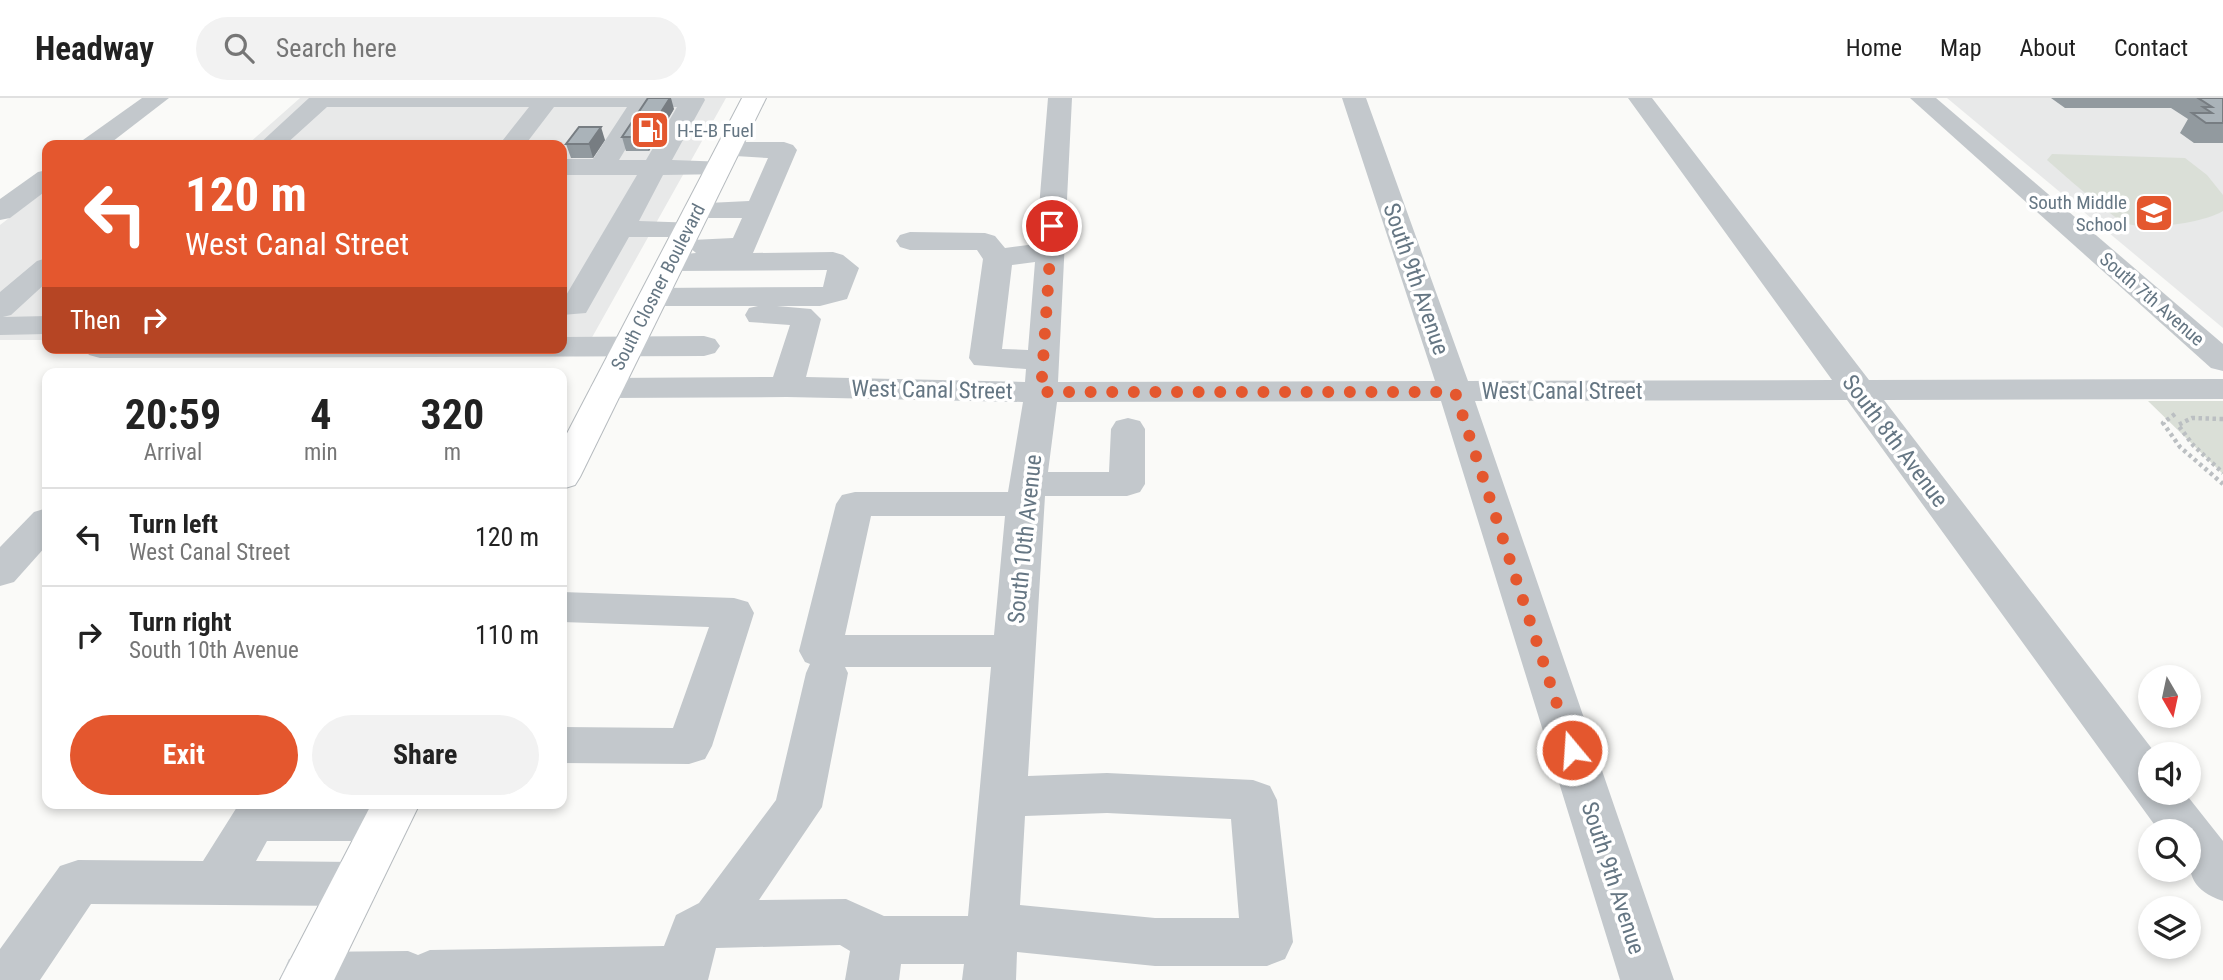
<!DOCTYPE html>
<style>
:root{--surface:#fff;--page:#f2f2f2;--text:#222;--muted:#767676;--line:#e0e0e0;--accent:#e4572e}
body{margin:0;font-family:"Roboto Condensed",sans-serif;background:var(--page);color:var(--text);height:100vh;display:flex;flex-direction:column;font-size:26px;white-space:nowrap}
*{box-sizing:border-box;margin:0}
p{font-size:23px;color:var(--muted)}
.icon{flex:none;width:38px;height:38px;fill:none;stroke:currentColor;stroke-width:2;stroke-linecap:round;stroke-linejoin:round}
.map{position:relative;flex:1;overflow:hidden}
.drawer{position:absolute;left:42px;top:270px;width:525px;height:441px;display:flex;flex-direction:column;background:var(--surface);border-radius:14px;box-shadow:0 4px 10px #0003}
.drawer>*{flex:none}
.guide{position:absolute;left:42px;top:42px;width:525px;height:214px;border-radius:14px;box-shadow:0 4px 10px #0003;background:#e4572e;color:#fff;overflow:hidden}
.needle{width:46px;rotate:171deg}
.controls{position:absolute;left:2138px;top:567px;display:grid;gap:14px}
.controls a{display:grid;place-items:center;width:63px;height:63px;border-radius:50%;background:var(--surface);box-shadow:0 4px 10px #0003;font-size:35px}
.pin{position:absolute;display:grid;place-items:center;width:60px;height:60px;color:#fff;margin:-30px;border:4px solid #fff;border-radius:50%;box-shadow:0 2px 7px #0007}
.me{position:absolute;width:77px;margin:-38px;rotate:342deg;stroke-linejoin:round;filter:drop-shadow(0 0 5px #0008)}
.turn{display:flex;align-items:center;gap:24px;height:147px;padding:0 28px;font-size:32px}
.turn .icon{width:91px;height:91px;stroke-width:2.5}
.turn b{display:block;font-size:49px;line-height:60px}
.then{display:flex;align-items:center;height:66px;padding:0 28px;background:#0003;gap:14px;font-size:26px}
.eta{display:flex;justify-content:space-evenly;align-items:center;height:119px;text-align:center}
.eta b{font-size:42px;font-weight:700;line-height:49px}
.primary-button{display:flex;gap:14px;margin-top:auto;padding:14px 28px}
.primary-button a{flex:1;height:80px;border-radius:42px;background:var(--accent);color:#fff;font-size:28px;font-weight:700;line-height:80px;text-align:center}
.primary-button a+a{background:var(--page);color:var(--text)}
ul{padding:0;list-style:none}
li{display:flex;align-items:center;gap:21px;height:98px;padding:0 28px;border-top:2px solid var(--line)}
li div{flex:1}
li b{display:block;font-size:26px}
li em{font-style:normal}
header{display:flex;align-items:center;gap:42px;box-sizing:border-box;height:98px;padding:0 35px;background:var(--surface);border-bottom:2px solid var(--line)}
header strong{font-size:33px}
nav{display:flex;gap:38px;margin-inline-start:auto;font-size:24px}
.search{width:490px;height:63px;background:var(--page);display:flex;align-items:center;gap:18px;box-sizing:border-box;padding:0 24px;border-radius:38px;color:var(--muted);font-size:26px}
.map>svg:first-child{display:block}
.built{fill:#e8e9e9}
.green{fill:#dadfd7}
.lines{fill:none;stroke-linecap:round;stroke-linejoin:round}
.major-casing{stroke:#b5babe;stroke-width:2}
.path{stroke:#bbbfc2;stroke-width:4.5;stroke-dasharray:3.5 3.5;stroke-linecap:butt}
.minor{fill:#c3c8cc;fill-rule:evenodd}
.major{fill:#fff;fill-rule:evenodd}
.wall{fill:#929a9f}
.shaded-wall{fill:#777d82}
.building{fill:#aab3b9;stroke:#777d82;stroke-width:2}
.route{stroke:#e4572e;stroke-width:12;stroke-dasharray:0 21.6}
.labels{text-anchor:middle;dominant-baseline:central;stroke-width:7;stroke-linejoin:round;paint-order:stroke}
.far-poi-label{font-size:19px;fill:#657683;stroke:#fff;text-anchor:start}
.far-street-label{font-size:19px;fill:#657683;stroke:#fff}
.street-label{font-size:23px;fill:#657683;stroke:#fff}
</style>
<header>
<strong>Headway</strong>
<div class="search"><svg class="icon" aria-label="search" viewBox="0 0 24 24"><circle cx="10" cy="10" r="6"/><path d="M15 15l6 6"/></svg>Search here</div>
<nav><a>Home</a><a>Map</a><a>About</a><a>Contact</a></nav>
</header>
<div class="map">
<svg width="2223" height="882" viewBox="0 0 2223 882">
<rect width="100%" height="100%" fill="#fafaf8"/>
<g class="built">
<path d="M300,0h426l-136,243h-28v-196h-315z"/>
<path d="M1947,0h276v230z"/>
<path d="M47,91v151h-47v-115z"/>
</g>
<g class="green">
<path d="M2052,56l133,4 22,17 16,20v16c-20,12 -73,19 -95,13 -14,-4 -67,-52 -81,-64z"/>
<path d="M2148,303h75v73z"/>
</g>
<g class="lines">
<g class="major-casing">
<g id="major">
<path d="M742,0h24l-186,379 -5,8 -13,4v-46z"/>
<path d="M372,705h48l-86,177h-54z"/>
</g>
</g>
<g class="path">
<path d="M2175,316l-12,9 17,24 43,37"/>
<path d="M2223,321l-31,-1 -14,7 15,20 30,28"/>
</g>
<g class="minor">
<path d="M142,0h27l-61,47h-28l3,-5z"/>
<path d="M309,0h395l1,2 -33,60 55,2 4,6 -4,6 -64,1 -24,46 59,2 4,6 -4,6 -10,2h-59l-43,76 -24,2v-18h3l72,-122h-75v-16h31l34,-52h-73l-29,38h-26l30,-38h-202l-42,38h-27zM651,9h26l-31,53h-27z"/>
<path d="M1048,0h24l-14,284 377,-1 -93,-283h24l102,283 364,-1 -204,-282h24l217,282 354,-1v20l-339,1 272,354h-5v39h34l38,48v60c-39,-14 -34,-34 -34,-70h-30l-312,-431 -372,1 199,579h-54l-179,-579 -384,1 -9,70h61l2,-43 5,-8 12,-3 12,3 5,8v55l-5,8 -13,4h-82l-17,280 79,-3 146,7 17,6 7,14 16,142 -8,17 -18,7h-112l-138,-14 -1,28h-54l2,-16h-63l-2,16h-54l5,-29 -10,-6 -124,3 -8,32h-425l-2,-3 8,-18 19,-7 100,-1 10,4 12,-5 234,-4 12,-31 23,-12 77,-103 30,-127 4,-9 -5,-2 -6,-11 37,-147 6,-9 13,-3h153l15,-90 -236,-5 -180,1 -12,-3 -5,-7 5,-7 12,-3 166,-1 17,-52 -41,-3 -4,-7 4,-7 9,-2h-105l-11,-3 -4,-6 4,-6 11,-3 170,-1 4,-17 -156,1 -10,-3 -5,-6 5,-6 35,-3 -8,-7 4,-6 41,-2 9,-20h-45l-10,-2 -4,-6 4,-6 62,-3 19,-43 -49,-3 -4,-5 4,-5 9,-3h56l9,3 4,5 -44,103 80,-1 10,3 16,13 -12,31 -27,7h-43l34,3 10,10 -15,58 219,5 1,-13 -52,-4 -5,-7 14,-99 -6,-9h-67l-10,-3 -4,-6 4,-6 10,-3 75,1 10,3 10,12 31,-4zM1035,164l-7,88 -26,-1 10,-84zM871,418h134l-11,119h-149zM845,569h146l-23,249h-84l-38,-17 -87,1 63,-93 26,-134zM1107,715l124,6 8,99h-84l-135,-13 5,-89z"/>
<path d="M1910,0h26l287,246v27l-12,-3z"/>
<path d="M47,72v20l-37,28 -10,2v-21l38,-27z"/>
<path d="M47,160v24l-36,33 -8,2 44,-1v18l-47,1v-43l37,-31z"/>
<path d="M704,238l11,3 5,7 -5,7 -11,3 -604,2 -11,-3 -5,-7h478v-11z"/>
<path d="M47,410v37l-33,37 -14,4v-39l34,-35z"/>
<path d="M562,494l172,6 14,4 6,11 -42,133 -7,13 -16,5 -127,-1v-36l111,1 36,-101 -147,-5z"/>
<path d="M247,705h147l10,4 7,14 -7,14 -17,6h-120l-11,20 99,1 18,6 7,16 -7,16 -18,6 -264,-2 -51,76h-40v-31l60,-83 18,-6 125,1 34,-54z"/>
</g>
<use href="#major" class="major"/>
</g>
<g class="wall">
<path d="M2051,0h172v45h-29l-14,-10 8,-14 -17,-11h-106z"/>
<path d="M674,11l-25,42h-23l-4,-14z"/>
<path d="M605,42l-12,18h-22l-5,-14z"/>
</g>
<g class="shaded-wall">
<path d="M670,0h1l3,11 -25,42 -4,-14z"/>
<path d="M601,29l4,13 -12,18 -4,-14z"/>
</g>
<g class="building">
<path d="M648,0h22l-25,39h-23z"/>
<path d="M2198,0h25v25h-17l-14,-10h20l-9,-6h9z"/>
<path d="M579,29h22l-12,17h-23z"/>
</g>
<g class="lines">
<path class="route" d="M1052,128l-11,166h414l117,358"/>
</g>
<defs>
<g id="fuel-square" transform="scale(2.0125)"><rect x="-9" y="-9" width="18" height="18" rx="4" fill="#e4572e" stroke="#fff"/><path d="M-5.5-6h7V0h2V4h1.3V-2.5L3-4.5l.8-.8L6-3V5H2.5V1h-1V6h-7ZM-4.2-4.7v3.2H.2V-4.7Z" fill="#fff"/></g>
<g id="school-square" transform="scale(2.0125)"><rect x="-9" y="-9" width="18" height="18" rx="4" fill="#e4572e" stroke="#fff"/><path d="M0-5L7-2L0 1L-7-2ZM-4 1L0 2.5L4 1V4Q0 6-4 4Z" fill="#fff"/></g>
</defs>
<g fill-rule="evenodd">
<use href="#fuel-square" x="650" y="32"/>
<use href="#school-square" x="2154" y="115"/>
</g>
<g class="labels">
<g class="far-poi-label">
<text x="677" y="32">H-E-B Fuel</text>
<text x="2127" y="104" text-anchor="end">South Middle<tspan x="2127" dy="22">School</tspan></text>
</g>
<g class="far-street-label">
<text transform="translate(658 189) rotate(-63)">South Closner Boulevard</text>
<text transform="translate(2152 201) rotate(41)">South 7th Avenue</text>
</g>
<g class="street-label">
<text transform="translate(1416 181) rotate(71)">South 9th Avenue</text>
<text transform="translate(932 292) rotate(1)">West Canal Street</text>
<text x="1562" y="293">West Canal Street</text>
<text transform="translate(1895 343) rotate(53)">South 8th Avenue</text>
<text transform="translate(1025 441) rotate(-84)">South 10th Avenue</text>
<text transform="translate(1613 780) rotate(72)">South 9th Avenue</text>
</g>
</g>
</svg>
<div class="controls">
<a><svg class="needle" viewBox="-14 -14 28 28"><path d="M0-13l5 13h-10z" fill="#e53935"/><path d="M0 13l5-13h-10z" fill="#767676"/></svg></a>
<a><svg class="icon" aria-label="sound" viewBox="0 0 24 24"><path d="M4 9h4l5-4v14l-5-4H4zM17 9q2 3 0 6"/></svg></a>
<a><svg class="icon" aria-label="search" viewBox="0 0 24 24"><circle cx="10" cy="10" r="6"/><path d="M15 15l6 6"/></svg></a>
<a><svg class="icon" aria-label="layers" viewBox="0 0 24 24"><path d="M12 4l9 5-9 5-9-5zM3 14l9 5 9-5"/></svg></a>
</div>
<div class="pin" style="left:1052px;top:128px;background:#d93025"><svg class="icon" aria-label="arrive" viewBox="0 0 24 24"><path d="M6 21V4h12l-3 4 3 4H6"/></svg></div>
<svg class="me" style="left:1572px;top:652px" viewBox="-20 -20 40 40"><circle r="17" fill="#e4572e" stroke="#fff" stroke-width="3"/><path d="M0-11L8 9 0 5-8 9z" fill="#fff"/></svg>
<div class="guide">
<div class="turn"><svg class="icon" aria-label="left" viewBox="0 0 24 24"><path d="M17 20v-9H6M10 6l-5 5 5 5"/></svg><div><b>120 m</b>West Canal Street</div></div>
<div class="then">Then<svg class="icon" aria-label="right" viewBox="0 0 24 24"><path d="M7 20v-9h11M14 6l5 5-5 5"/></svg></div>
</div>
<section class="drawer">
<div class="eta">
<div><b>20:59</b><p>Arrival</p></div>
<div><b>4</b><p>min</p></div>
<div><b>320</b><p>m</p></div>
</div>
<ul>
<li><svg class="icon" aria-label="left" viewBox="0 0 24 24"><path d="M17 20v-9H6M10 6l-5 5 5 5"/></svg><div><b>Turn left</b><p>West Canal Street</p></div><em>120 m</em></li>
<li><svg class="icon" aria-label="right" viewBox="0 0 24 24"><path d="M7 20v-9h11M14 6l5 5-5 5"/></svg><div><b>Turn right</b><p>South 10th Avenue</p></div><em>110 m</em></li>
</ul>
<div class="primary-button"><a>Exit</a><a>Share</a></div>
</section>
</div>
